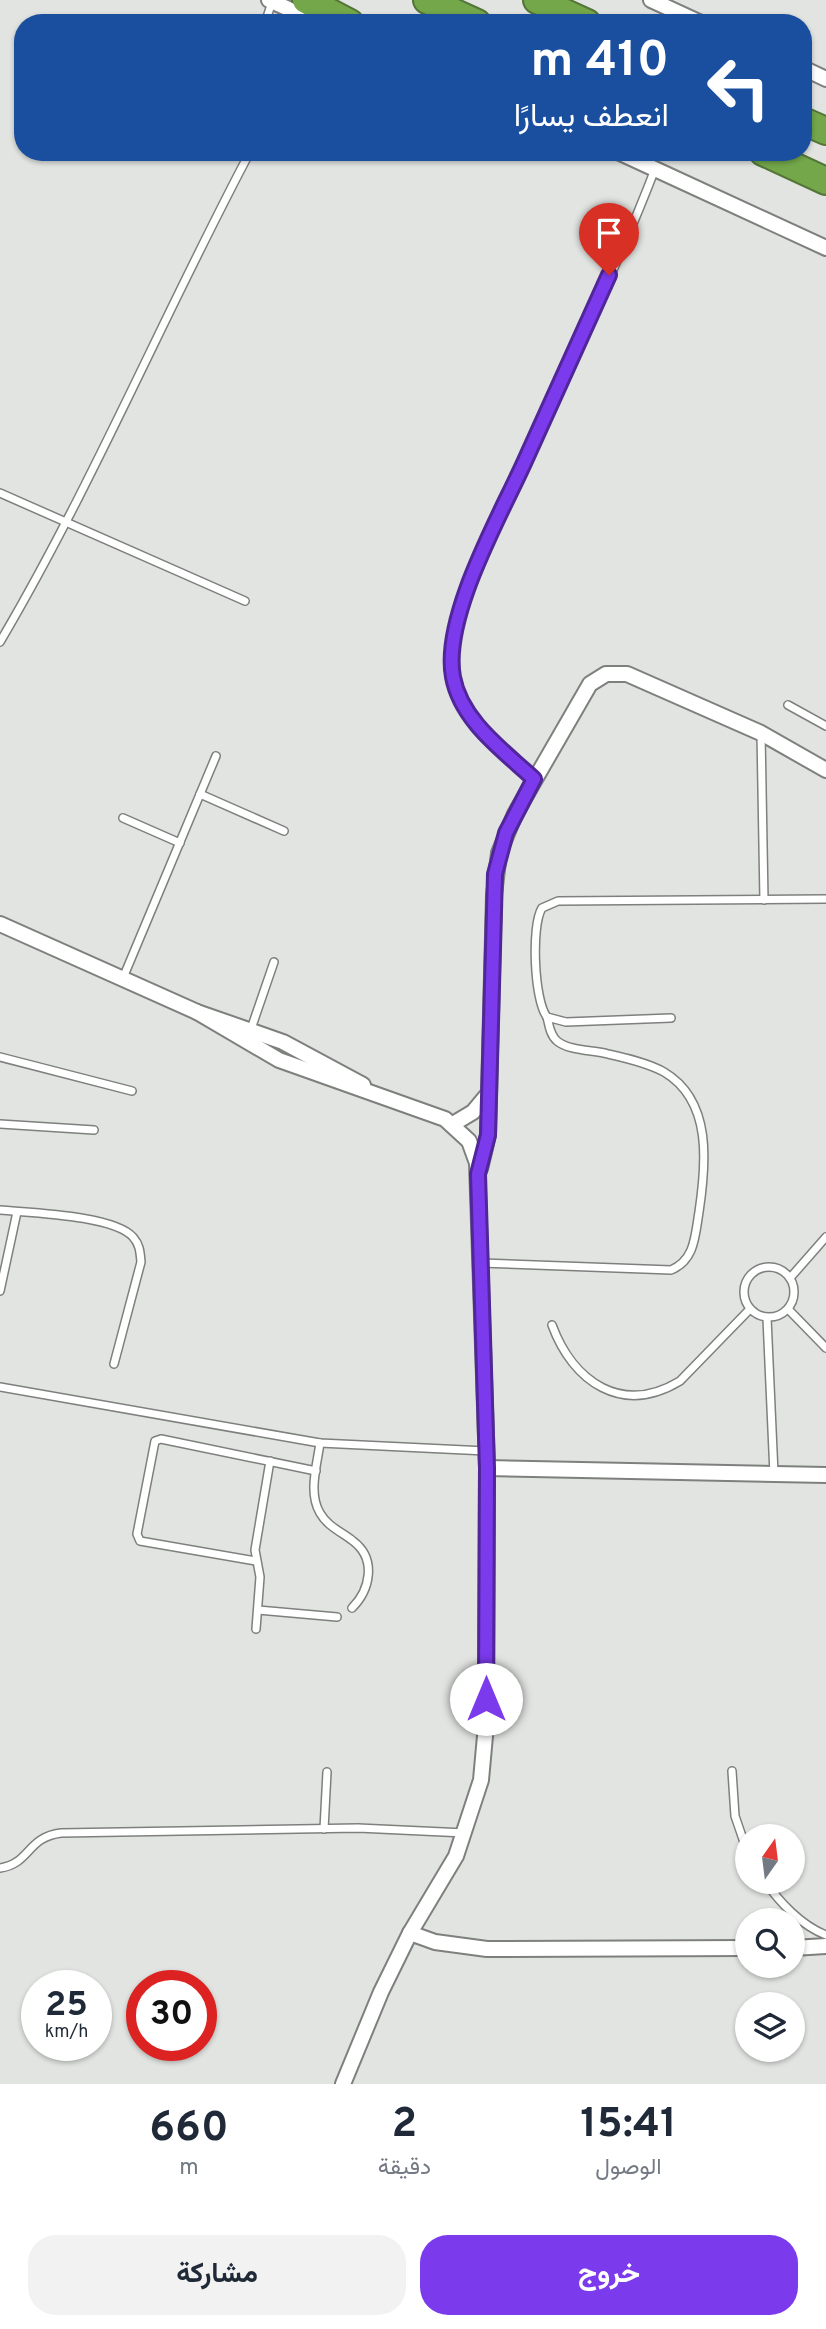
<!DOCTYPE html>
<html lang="ar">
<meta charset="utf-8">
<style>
:root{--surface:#fff;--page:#f2f2f3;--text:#1f2937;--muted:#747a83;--accent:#7c3aed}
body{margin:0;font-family:Overpass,Vazirmatn,sans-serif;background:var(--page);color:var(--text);direction:rtl;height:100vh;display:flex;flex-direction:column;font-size:26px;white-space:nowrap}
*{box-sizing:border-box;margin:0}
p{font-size:23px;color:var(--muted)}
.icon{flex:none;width:38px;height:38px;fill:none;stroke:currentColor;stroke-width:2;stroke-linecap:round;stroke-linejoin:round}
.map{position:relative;height:2084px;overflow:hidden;direction:ltr}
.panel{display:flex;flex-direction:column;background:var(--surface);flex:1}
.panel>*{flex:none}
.guide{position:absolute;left:14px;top:14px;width:798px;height:147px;border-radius:28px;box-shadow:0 2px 5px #0004;direction:rtl;background:#1a4fa0;color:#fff;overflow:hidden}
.needle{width:46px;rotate:14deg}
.tools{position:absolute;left:735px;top:1824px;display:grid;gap:14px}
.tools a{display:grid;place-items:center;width:70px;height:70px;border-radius:50%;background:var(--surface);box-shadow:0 2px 5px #0004;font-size:35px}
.speed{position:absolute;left:21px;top:1970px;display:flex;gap:14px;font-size:35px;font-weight:700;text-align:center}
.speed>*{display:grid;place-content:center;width:91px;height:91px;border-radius:50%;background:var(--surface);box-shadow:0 2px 5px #0004;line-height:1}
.speed small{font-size:18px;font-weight:400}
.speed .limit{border:10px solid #d22;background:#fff;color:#111}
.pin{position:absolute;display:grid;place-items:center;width:60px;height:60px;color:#fff;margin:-72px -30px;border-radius:50% 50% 50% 0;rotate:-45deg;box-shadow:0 0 7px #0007}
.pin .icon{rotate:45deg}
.me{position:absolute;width:77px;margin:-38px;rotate:0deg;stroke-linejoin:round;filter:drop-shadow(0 0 5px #0008)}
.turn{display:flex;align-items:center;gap:24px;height:147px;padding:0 28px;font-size:32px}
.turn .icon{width:91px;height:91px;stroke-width:2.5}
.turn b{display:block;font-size:49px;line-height:60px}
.eta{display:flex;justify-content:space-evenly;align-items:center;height:119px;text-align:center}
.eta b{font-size:42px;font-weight:700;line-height:49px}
.primary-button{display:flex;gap:14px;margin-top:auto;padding:14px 28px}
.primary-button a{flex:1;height:80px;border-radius:28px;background:var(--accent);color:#fff;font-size:28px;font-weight:700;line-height:80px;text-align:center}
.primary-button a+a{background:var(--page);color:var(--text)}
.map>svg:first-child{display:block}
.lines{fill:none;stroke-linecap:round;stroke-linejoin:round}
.lane-casing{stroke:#7d807c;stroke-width:10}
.street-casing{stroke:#7d807c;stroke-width:18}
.highway-casing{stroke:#537538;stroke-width:30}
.lane{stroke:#fff;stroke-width:7}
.street{stroke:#fff;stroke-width:14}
.highway{stroke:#73a74a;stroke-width:26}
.route-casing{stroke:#51269a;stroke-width:18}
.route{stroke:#7c3aed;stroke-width:12}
</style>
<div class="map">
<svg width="826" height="2084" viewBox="0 0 826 2084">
<rect width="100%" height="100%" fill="#e1e4e0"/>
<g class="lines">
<g class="lane-casing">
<g id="lane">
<path d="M265,23l7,-21"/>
<path d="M0,493l245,108"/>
<path d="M0,642c93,-158 164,-328 250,-490"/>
<path d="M788,705l38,21"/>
<path d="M761,733l3,167"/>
<path d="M534,779c-30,-28 -73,-58 -81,-101 -12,-60 50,-168 75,-223 43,-95 90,-189 127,-286"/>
<path d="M200,794l84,37"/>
<path d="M123,818l57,25"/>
<path d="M123,978l93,-222"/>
<path d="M671,1018l-105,4 -19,-5c-13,-16 -16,-92 -5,-109l16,-7 268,-2"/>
<path d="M251,1029l23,-67"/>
<path d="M0,1057l132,34"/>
<path d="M0,1124l94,6"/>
<path d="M0,1210c30,3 113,5 133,27 7,8 7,15 8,25l-27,102"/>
<path d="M481,1263l190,7c24,-10 24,-34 28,-58 7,-47 14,-111 -35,-140 -16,-9 -38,-14 -56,-18 -14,-4 -39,-3 -51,-13 -7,-6 -8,-16 -10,-24"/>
<circle cx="769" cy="1292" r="25"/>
<path d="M790,1278l36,-41"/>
<path d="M0,1291l17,-79"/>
<path d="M788,1309l38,39"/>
<path d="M767,1318l7,156"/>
<path d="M552,1325c21,57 70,91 128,56l70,-72"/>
<path d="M0,1387l320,56 166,8"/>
<path d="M320,1443c-3,22 -12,50 0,70 8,14 22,19 33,28 24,18 17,49 -1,67"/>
<path d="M256,1561l-116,-20 -3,-7 18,-93 6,-2 155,32"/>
<path d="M258,1610l79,7"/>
<path d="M256,1629l4,-52 -5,-27 15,-89"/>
<path d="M732,1771l3,45 12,35"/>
<path d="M324,1829l3,-57"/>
<path d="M0,1868c30,-4 27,-31 61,-35l297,-5 107,5"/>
<path d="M765,1881c14,21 37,45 61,54"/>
</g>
</g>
<g class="street-casing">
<g id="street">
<path d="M269,0l50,23"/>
<path d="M651,0l50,23"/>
<path d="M803,68l23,11"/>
<path d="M618,152l208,96"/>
<path d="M0,924l197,88 86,30 80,43"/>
<path d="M197,1012l82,48 166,59 24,22 8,22 10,305 -1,257 -5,55 -25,76 -46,77 -29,59 -38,92"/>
<path d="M453,1124l20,-12 15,-18"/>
<path d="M480,1169l8,-34 6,-240 5,-42 16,-39 75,-130 16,-10h21l134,59 65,37"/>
<path d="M487,1468l339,7"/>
<path d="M410,1933l25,9 52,7 260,-1"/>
<path d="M793,1948l33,-2"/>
</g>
</g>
<g class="highway-casing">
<g id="highway">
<path d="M306,0l44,23"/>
<path d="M427,0l50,23"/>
<path d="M537,0l50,23"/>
<path d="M803,121l23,10"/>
<path d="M763,152l63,29"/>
</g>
</g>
<use href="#lane" class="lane"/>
<use href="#street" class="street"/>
<use href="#highway" class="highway"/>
</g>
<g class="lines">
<g class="route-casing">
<path id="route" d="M486,1699l1,-231 -9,-294 10,-39 7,-261 11,-41 28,-54c-30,-28 -73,-58 -81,-102 -11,-59 46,-159 71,-214 28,-63 57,-125 85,-188"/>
</g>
<use href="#route" class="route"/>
</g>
</svg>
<div class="tools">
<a><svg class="needle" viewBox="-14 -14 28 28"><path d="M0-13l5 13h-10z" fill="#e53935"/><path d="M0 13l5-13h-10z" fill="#747a83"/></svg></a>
<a><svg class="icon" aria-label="search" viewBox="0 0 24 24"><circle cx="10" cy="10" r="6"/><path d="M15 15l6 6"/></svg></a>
<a><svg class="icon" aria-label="layers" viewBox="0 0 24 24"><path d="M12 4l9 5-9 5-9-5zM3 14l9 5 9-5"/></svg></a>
</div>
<div class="speed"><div>25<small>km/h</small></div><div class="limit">30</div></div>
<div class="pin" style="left:609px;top:275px;background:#d93025"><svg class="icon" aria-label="arrive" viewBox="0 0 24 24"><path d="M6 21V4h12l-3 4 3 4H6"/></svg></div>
<svg class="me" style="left:486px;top:1699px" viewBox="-20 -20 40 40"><circle r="19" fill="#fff"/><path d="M0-13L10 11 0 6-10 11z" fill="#7c3aed"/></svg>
<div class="guide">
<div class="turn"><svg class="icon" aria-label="left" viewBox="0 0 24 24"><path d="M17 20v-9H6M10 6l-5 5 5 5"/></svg><div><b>410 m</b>انعطف يسارًا</div></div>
</div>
</div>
<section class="panel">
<div class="eta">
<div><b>15:41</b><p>الوصول</p></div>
<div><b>2</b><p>دقيقة</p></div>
<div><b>660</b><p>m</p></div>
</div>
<div class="primary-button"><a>خروج</a><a>مشاركة</a></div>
</section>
